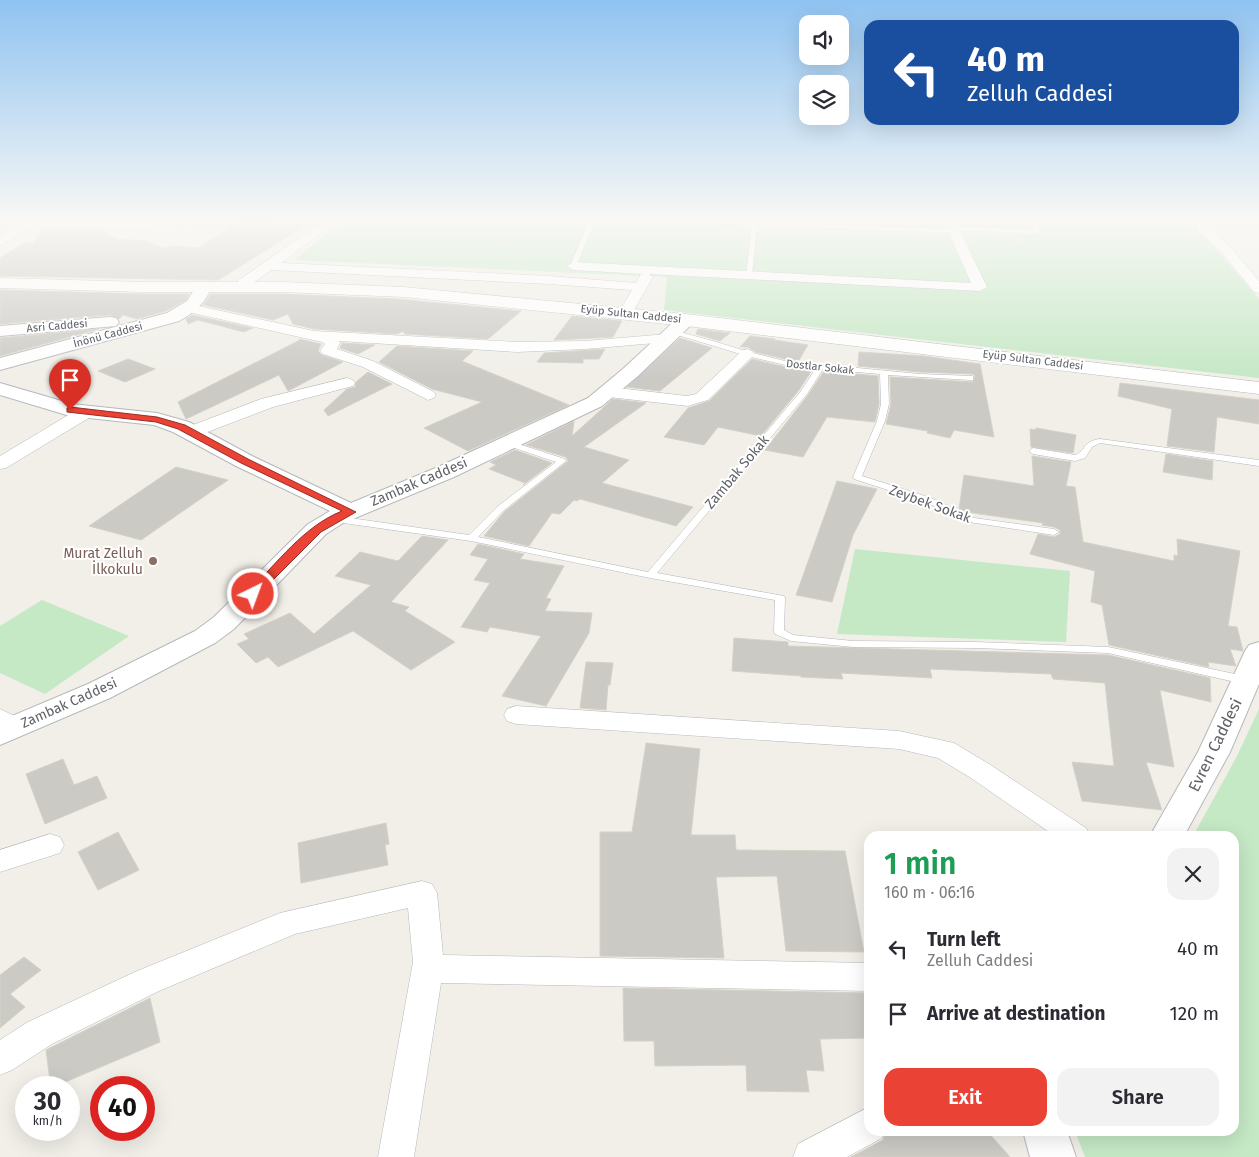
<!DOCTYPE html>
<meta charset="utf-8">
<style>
:root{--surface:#fff;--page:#f2f2f3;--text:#2b2b33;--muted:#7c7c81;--accent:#ea4335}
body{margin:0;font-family:"Fira Sans",sans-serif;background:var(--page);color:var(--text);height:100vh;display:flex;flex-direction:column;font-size:19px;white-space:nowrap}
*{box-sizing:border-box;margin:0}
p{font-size:16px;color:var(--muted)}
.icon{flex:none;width:28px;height:28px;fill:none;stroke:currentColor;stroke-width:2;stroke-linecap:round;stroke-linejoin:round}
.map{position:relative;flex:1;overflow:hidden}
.sheet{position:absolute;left:864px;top:831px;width:375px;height:305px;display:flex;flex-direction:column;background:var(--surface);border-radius:15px;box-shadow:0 5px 20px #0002}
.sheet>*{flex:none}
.hud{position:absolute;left:864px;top:20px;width:375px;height:105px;border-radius:15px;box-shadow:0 5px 20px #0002;background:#1a4fa0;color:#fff;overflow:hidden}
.buttons{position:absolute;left:799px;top:15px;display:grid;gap:10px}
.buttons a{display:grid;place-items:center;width:50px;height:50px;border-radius:10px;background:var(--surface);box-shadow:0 5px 20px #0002;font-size:25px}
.speed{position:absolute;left:15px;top:1076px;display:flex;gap:10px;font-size:25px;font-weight:700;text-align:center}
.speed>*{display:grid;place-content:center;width:65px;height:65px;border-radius:50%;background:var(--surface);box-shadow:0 5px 20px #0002;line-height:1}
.speed small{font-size:12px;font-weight:400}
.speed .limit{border:8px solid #d22;background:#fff;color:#111}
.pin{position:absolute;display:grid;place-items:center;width:42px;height:42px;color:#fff;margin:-51px -21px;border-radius:50% 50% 50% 0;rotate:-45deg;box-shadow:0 0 5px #0007}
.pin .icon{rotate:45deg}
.me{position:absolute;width:55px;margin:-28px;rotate:42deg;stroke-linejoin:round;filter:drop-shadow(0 0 4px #0008)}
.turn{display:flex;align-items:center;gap:18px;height:105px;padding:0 20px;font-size:22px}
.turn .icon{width:65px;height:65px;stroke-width:2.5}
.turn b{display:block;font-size:35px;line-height:42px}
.round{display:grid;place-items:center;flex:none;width:52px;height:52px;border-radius:15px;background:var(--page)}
.overview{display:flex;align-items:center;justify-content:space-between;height:85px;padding:0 20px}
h1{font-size:30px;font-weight:600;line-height:38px;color:#1e9e55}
.primary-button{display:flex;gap:10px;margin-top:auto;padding:10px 20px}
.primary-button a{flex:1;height:58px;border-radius:15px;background:var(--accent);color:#fff;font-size:20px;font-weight:600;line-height:58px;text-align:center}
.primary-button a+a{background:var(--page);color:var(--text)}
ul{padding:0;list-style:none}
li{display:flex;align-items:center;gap:15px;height:65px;padding:0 20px}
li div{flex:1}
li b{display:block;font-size:19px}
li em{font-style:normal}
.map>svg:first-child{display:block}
.green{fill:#c5e8c5}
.building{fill:#cccac5;stroke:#d6d1c6}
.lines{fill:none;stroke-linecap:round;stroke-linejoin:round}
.service-casing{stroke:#b5b8bc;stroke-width:1}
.minor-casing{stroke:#b5b8bc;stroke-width:1}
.tertiary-casing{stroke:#b5b8bc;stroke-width:2}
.secondary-casing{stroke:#b6babf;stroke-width:1}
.service{fill:#fff;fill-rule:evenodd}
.minor{fill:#fff;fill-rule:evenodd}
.tertiary{fill:#fff;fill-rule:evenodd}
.secondary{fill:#fff;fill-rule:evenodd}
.route{fill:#ea4335;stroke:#982c22}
.education-dot{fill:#8d6e63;stroke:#fff;stroke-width:2}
.labels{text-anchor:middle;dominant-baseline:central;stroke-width:4;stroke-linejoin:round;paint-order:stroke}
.far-street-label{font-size:11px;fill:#5f6368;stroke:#fff}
.street-label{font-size:14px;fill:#5f6368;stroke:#fff}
.education-label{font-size:14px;fill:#785e54;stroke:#fff;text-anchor:end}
.near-street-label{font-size:16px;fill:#5f6368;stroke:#fff}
</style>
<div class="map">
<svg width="1259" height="1157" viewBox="0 0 1259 1157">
<rect width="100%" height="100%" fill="#f1efe8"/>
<g class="green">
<path d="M347,218h849l-2,6 65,75v79l-595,-68 3,-33 -373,-17z"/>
<path d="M855,549l215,22 -4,71 -229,-8z"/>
<path d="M42,600l87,36 -84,58 -45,-21v-47z"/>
<path d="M1259,709v448h-174l-10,-26h159v-295h-41l43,-78z"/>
</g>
<g class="building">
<path d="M244,218h39l-6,4 31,2 -90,56 -218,-4v-18l24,-15h9l10,-14 59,1 16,9 28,2 19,8 5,-3 29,2z"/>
<path d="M0,290l144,4h45l-3,6 -20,11 -29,8 -14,-4 -4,4 -9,-4 -110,9z"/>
<path d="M211,294h69l118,5 123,12 -33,28 -83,-5 -2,-3 -6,3 -83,-5 -21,-5 -5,-10 -15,6 -70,-15z"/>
<path d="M192,315l61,13 -9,4 -46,-12 -10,4 -2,-5z"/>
<path d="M572,316l50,5 -9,16 -59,3z"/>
<path d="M99,329l-99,27v-18z"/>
<path d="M698,329l32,4 -10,8 -24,-7z"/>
<path d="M750,336l25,3 -1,1 34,5 -9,15 -14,-1 -30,-7 -7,-5h-8z"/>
<path d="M680,338l32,10 -52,43 -33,-4z"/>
<path d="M299,339l22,5 -3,7 4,4 21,7 -55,29 -9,-16 -93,44 -8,-17 122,-62z"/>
<path d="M342,343l33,2 -17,9 -18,-6z"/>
<path d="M397,346l76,5 -11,10 107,44 -101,46 -44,-23 58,-26 -50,-13 -53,-27z"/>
<path d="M605,349l-6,10h-16v4l-46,-1 7,-9z"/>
<path d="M859,352l65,4 56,8 14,73 -40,-7 -4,8 -23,-5 1,-2 -42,-7 5,-20 -1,-27 83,5 2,-6 -2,-2 -53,-2 -62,-6z"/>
<path d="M128,359l27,10 -30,13 -27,-11z"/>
<path d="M752,359l42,10 18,1 -13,20 -38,46 -43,-9 -14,18 -40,-8 24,-29 21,-7z"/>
<path d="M824,371l54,5 1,28 -4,18 -48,-5 -24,40 -38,-7 43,-55z"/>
<path d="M368,372l24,12 -64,32 -4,-6 23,-21 8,-2 1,-5z"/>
<path d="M1120,383l139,17v24l-42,-7 -3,35 -47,-6 5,-37 -54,-13z"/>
<path d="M613,399l33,4 -62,44 45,13 -27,23 91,24 -17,19 -96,-27 -3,2 -3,-1 -14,14 -8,-1 -23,33 -45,-10 20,-24 64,-51 -2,-4 -40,-12 48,-24 -2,15z"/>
<path d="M1036,428l40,7 -3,18 -42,-6 -1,-18 5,1z"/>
<path d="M515,450l37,13 -29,22 2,-2 -36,-14 7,-4 -6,-3z"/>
<path d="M1166,454l47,7 -1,19 -49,-8z"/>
<path d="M1032,456l39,6 -5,24 9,1 8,55 91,19v-6l4,1 -1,-17 63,12 -12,75 9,1 6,24 -13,-2 6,17 -28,-4 1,5 -100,-22 -7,-40 -11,-3 4,-31 -65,-17 8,-20 16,3 6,-3v-4l-6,-3 -12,-2 1,-2 -77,-11 -7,-3 5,-34 70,11z"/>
<path d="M176,467l52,13 -87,60 -52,-14z"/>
<path d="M837,481l40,8 -24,46 -21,67 -36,-7z"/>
<path d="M422,536l26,4 -57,62 18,5 -4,4 50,31 -44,28 -58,-39 -75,36 -10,-10 -12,6 -19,-19 12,-5 -5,-5 46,-21 24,21 57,-49 -36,-9 25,-24 38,9z"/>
<path d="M478,544l46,10 -4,5 44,7 -18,32 5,1 -6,12 47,2 -3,20 -43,73 -44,-10 39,-60 -51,-9 -3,5 -26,-5 29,-44 -16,-3 14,-21 -18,-4z"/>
<path d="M734,638l54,4v4l320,9 102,23 1,24 -51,-12 14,77 -28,-5 16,48 -80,-9 -10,-39 42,4 -9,-83 -52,-4 -2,-5 -121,-5 2,9 -91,-5 2,6 -42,-2v-1l-69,-5z"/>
<path d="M586,662l27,1 -3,22h-2l-2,25 -26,-2z"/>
<path d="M646,743l54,6 -9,86h44l1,15 109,1 19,101 -78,-1 -9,-75 -61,1 8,81 -124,-2v-124h32z"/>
<path d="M63,759l11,26 23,-9 10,22 -62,26 -19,-50z"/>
<path d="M386,823l3,21 -4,1 3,20 -87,18 -3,-40z"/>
<path d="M118,832l21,38 -41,20 -20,-38z"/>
<path d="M24,957l17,13 -31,24 15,13 -25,21v-53z"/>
<path d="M623,988l246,5v45l-49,1 4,32 -18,-1 3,22 -62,-1 -1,-26 -91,1 -1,-25h-30z"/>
<path d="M150,998l10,44 -109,46 -5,-38z"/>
<path d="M886,1131h101l23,26h-159l32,-17z"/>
</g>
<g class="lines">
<g class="service-casing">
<g id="service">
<path d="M590,218h6l-20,48 -5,1 -1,-1z"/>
<path d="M612,218h33l107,4 1,-4h3l2,1 -1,3 194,7 -4,-11h5l3,8 78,4 2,-12h6l-2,14 -3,2 -80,-4 -2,3 -197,-8 -5,50 -3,2 -3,-2 6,-50 -137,-5z"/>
<path d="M1163,218h5l1,1 -3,2z"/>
<path d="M673,330l40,11 36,11 36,9 135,13 53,2v4h-3l-82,-5 1,29 -4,17 -23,55 69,22 43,20 80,11 5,3 -5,3 -85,-13 -44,-20 -71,-23 -1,-2 24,-56 4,-17 -1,-30 -57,-5 -16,25 -150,179 127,23 1,2 -1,32 9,5 60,6 122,1 133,5 136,29 4,1 2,3 -2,3 -4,1 -136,-31 -133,-5 -122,-1 -62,-6 -16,-7 -1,-2 1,-32 -125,-22 -179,-37 -135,-19 -5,-3 5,-3 133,19 28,-28 59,-45 -50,-17 -1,-2 4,-2 56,18 1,2 -63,50 -25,26 170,35 153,-181 15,-23 -31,-3 -38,-9 -76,-23v-2z"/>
<path d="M1100,439l159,21v6l-159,-23 -8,4 -7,11 -10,3 -42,-7 -4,-3 4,-3 42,7c11,-3 7,-14 25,-16z"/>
</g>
</g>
<g class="minor-casing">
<g id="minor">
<path d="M0,218l142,2 77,-2 -2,2 -14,5 -61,3 -110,-1 -32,19v-9l18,-12 -18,-3z"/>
<path d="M328,218h13l-60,45 268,13 87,7 5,-9h3l-71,-4 -6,-4 6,-4 398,21 -23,-52 6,-4 6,4 27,56 -7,4 -331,-17 4,3 -23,40h-10l-2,-3 14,-24 -83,-6 -278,-14 -22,16h-10l-2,-3 2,-3z"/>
<path d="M1198,218h10l1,10 18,15 32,38v12l-5,-1 -35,-43 -20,-17 -2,-3z"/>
<path d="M189,304l125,27 203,11 68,-1 82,-7 5,1 2,3 -2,3 -5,1 -82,7 -68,3 -178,-11 1,2 -3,6 36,12 61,31 2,3 -2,3 -6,2 -65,-33 -40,-13 -3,-3 5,-7 -3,-2 -138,-31 -2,-3z"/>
<path d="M747,349l5,2 3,3 -3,3 -44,43 -14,4 -6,2 -79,-9 -6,-2 -2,-3 2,-3 6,-2 78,9 9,-2 46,-43z"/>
<path d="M347,378l6,2 2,3 -2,3 -80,21 -76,29 -6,1 -6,-1 -3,-4 3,-4 76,-29z"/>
<path d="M86,407l6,1 2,4 -2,4 -86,52 -6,1v-13l80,-48z"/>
<path d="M516,706l383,25 55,12 35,21 97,64 4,8h-35l-84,-58 -33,-20 -39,-9 -383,-25 -9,-3 -3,-6 3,-6z"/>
<path d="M0,709l25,12 4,6 -4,6 -9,3 -16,-7z"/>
<path d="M50,834l10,3 4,8 -4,8 -60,19v-22z"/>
<path d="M422,881l10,3 5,9 6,62 426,8v28l-428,-8 -27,174h-36l35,-195 -5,-54 -113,26 -136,57 -107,53 -40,26 -12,5v-35l28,-18 109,-51 143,-58z"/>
<path d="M869,1107v24h15l-2,7 -35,19h-54l5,-13z"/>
</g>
</g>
<g class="tertiary-casing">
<g id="tertiary">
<path d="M204,283l6,1 2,4c-11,18 -14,22 -33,33l-179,49v-12l167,-45 20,-12 11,-17z"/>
<path d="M686,315l6,1 3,4 -3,4 -54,52 -36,30 -148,71 -111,46 -17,11 -92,95 -19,14 -105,55 -110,47v-24l88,-37 107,-53 19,-14 94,-93 22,-13 -94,-45 -63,-34 -19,-7 -84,-9 -70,-21v-12l72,21 85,9 32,9 63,34 99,47 87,-36 150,-69 36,-30 56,-52z"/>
<path d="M110,317l6,1 3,4 -3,4 -116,10v-10z"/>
<path d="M1259,642v42l-29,68 -46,84h-34l48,-84 47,-101 4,-6z"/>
<path d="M1023,1131h44l9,26h-46z"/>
</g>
</g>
<g class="secondary-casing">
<path id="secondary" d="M0,278l144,4h138l122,5 282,27 573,68v12l-573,-68 -282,-29 -122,-5h-138l-144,-4z"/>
</g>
<use href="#service" class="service"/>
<use href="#minor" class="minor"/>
<use href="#tertiary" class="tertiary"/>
<use href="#secondary" class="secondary"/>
</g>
<linearGradient id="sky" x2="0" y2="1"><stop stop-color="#8fc3f1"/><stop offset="0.58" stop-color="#f9f8f5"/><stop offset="1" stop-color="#f9f8f5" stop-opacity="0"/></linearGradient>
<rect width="1259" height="379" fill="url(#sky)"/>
<path class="route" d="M70,407l87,10 28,8 63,34 108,53 -35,20 -64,64h-8l-2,-2 2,-3c28,-28 55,-65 93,-80l-101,-48 -63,-34 -22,-7 -89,-10v-4z"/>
<circle class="education-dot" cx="153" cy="561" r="5"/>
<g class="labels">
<g class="far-street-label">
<text transform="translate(631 314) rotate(6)">Eyüp Sultan Caddesi</text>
<text transform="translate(57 326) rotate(-5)">Asri Caddesi</text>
<text transform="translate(108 335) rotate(-15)">İnönü Caddesi</text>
<text transform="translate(1033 360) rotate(7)">Eyüp Sultan Caddesi</text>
<text transform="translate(820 367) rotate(6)">Dostlar Sokak</text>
</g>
<g class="street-label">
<text transform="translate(737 472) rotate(-50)">Zambak Sokak</text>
<text transform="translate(419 482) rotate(-23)">Zambak Caddesi</text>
<text transform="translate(930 504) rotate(20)">Zeybek Sokak</text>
<text transform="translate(69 703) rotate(-24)">Zambak Caddesi</text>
</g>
<g class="education-label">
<text x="143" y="553">Murat Zelluh<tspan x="143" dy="16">İlkokulu</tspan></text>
</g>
<g class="near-street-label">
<text transform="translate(1215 745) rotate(-64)">Evren Caddesi</text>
</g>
</g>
</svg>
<div class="buttons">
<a><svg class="icon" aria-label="sound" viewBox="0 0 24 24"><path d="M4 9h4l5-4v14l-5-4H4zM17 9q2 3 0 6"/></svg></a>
<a><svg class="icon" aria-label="layers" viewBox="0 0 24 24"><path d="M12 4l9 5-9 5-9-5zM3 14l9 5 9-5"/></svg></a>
</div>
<div class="speed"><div>30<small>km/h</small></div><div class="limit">40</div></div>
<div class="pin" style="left:70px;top:410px;background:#d93025"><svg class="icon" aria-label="arrive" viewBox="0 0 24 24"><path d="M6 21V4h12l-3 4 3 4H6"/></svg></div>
<svg class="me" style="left:253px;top:594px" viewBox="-20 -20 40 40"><circle r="17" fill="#ea4335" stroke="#fff" stroke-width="3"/><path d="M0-11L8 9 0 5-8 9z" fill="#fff"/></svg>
<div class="hud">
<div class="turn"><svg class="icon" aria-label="left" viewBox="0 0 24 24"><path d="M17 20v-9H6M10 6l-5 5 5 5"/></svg><div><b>40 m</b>Zelluh Caddesi</div></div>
</div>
<section class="sheet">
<div class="overview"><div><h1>1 min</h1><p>160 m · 06:16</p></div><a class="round"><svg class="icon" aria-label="close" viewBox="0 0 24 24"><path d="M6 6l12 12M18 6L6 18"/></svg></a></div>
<ul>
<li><svg class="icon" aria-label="left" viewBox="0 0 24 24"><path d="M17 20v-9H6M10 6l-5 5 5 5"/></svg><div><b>Turn left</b><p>Zelluh Caddesi</p></div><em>40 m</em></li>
<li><svg class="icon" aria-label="arrive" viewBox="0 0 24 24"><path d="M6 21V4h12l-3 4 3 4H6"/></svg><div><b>Arrive at destination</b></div><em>120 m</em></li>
</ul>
<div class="primary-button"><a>Exit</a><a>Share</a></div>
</section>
</div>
